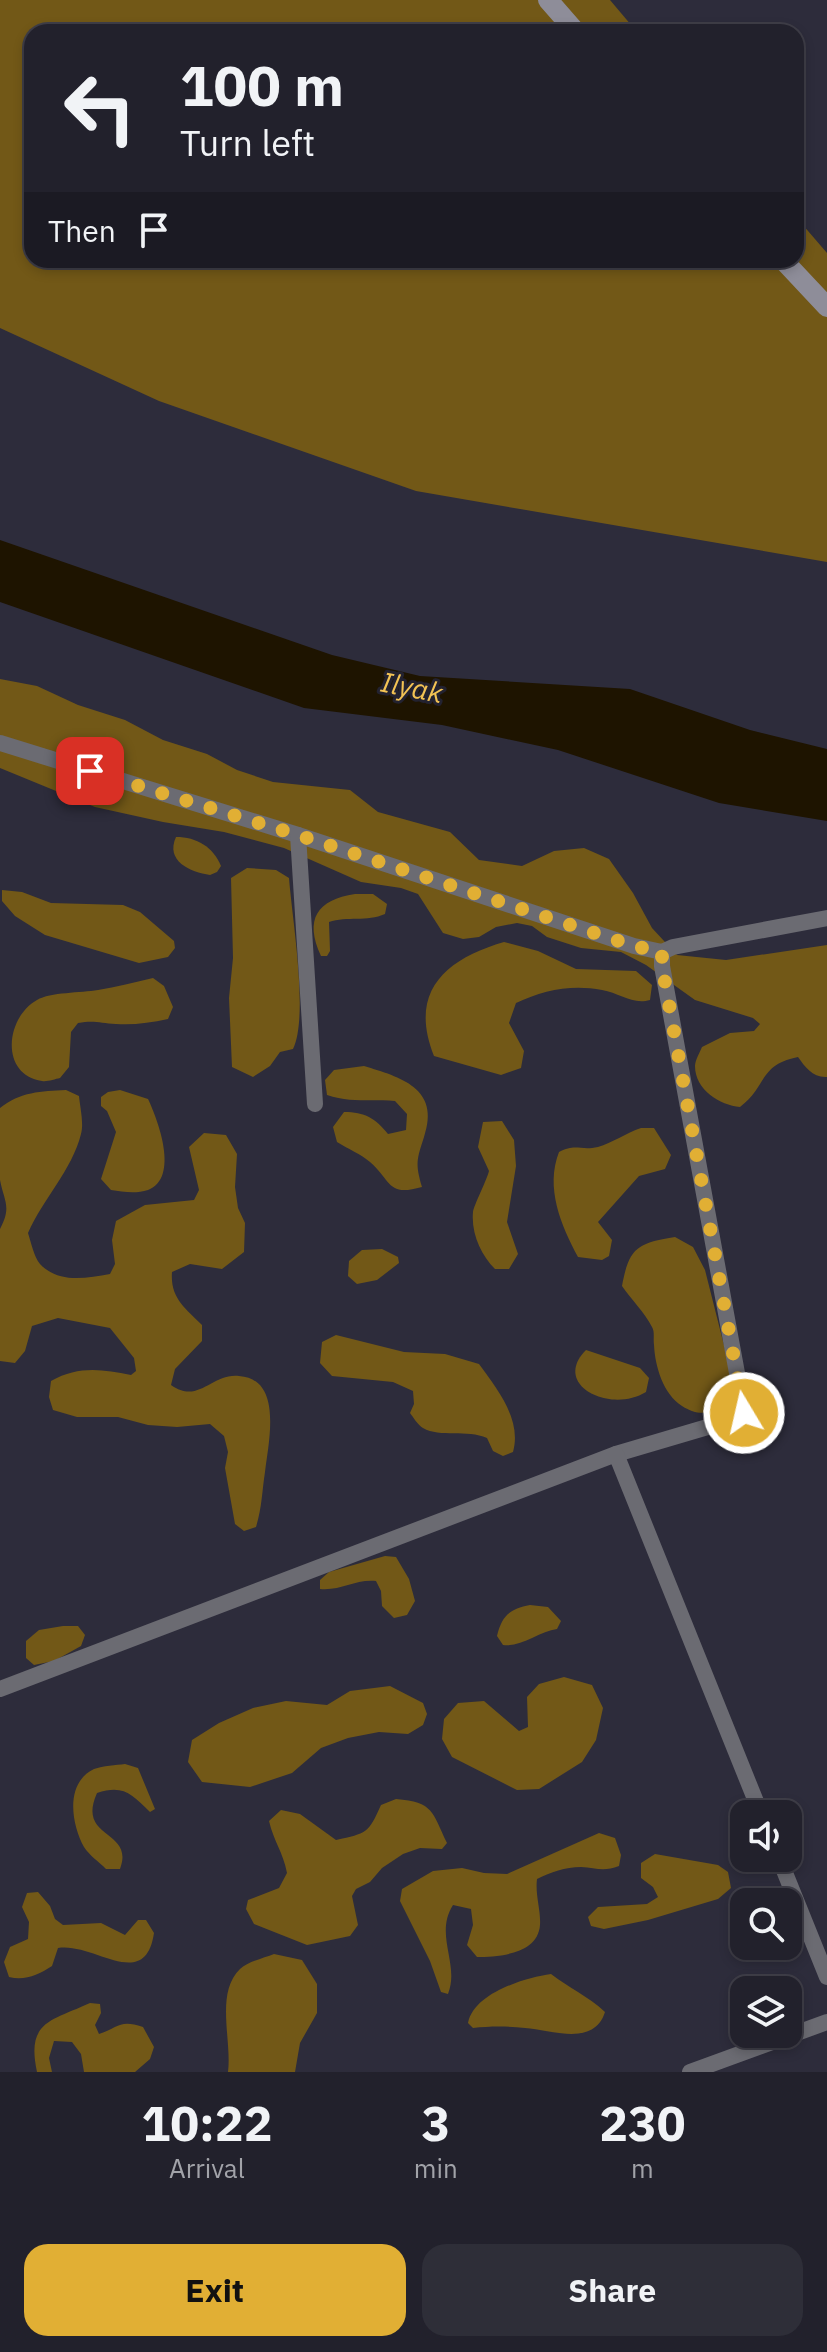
<!DOCTYPE html>
<style>
:root{--surface:#22212c;--page:#2e2e38;--text:#f1f3f6;--muted:#a2a3a9;--line:#3f3e48;--accent:#e1af34}
body{margin:0;font-family:"IBM Plex Sans",sans-serif;background:var(--page);color:var(--text);height:100vh;display:flex;flex-direction:column;font-size:30px;white-space:nowrap}
*{box-sizing:border-box;margin:0}
p{font-size:26px;color:var(--muted)}
.icon{flex:none;width:44px;height:44px;fill:none;stroke:currentColor;stroke-width:2;stroke-linecap:round;stroke-linejoin:round}
.map{position:relative;height:2072px;overflow:hidden}
.side{display:flex;flex-direction:column;background:var(--surface);flex:1}
.side>*{flex:none}
.hud{position:absolute;left:24px;top:24px;width:780px;height:244px;border-radius:24px;box-shadow:0 4px 12px #0003,0 0 0 2px var(--line);background:#22212c;color:var(--text);overflow:hidden}
.fabs{position:absolute;left:730px;top:1800px;display:grid;gap:16px}
.fabs a{display:grid;place-items:center;width:72px;height:72px;border-radius:16px;background:var(--surface);box-shadow:0 4px 12px #0003,0 0 0 2px var(--line);font-size:40px}
.pin{position:absolute;display:grid;place-items:center;width:68px;height:68px;color:#fff;margin:-34px;border-radius:16px;box-shadow:0 4px 12px #0006}
.me{position:absolute;width:88px;margin:-44px;rotate:351deg;stroke-linejoin:round;filter:drop-shadow(0 0 6px #0008)}
.turn{display:flex;align-items:center;gap:28px;height:168px;padding:0 24px;font-size:36px}
.turn .icon{width:104px;height:104px;stroke-width:2.5}
.turn b{display:block;font-size:56px;line-height:68px}
.then{display:flex;align-items:center;height:76px;padding:0 24px;background:#0003;gap:16px;font-size:30px}
.eta{display:flex;justify-content:space-evenly;align-items:center;height:136px;text-align:center}
.eta b{font-size:48px;font-weight:700;line-height:56px}
.action{display:flex;gap:16px;margin-top:auto;padding:16px 24px}
.action a{flex:1;height:92px;border-radius:24px;background:var(--accent);color:#111;font-size:32px;font-weight:700;line-height:92px;text-align:center}
.action a+a{background:var(--page);color:var(--text)}
.map>svg:first-child{display:block}
.forest{fill:#725817}
.water{fill:#1e1400}
.lines{fill:none;stroke-linecap:round;stroke-linejoin:round}
.lane{stroke:#6b6b72;stroke-width:16}
.secondary{stroke:#8e8d99;stroke-width:20}
.route{stroke:#e1af34;stroke-width:14;stroke-dasharray:0 25.2}
.labels{text-anchor:middle;dominant-baseline:central;stroke-width:6;stroke-linejoin:round;paint-order:stroke}
.water-label{font-size:28px;font-style:italic;fill:#f3c354;stroke:#232230}
</style>
<div class="map">
<svg width="827" height="2072" viewBox="0 0 827 2072">
<rect width="100%" height="100%" fill="#2d2c3b"/>
<g class="forest">
<path d="M0,0h610l27,32h-605v228h764v-43l31,36v309l-411,-71 -257,-90 -159,-73z"/>
<path d="M0,679l37,7 41,19 47,15 38,20 44,14 30,16 36,12 77,8 28,22 72,20 29,28 43,6 32,-15 30,-3 25,11 24,34 19,35 25,27 49,5 101,-15v132c-14,1 -22,-10 -29,-20 -40,8 -30,29 -58,50 -20,-2 -45,-17 -45,-41 0,-6 5,-14 7,-19l28,-14 24,-2 6,-7 -7,-6 -58,-18 -49,-35 -25,-13 -40,-4 -34,-11 -15,-11 -15,-3 -21,4 -17,10 -16,2 -20,-6 -25,-39 -17,-6 -40,-6 -77,-34 -60,-16 -61,-10 -68,-15 -95,-39z"/>
<path d="M176,837c21,0 37,10 45,29l-4,6 -7,3c-20,-3 -45,-14 -34,-38z"/>
<path d="M247,868l29,2 13,8c3,40 20,138 4,171l-13,3 -10,14 -17,11 -21,-10 -3,-69 4,-40 -2,-80z"/>
<path d="M2,890l20,2 29,11 72,2 17,7 34,29 1,7 -7,9 -29,6 -94,-28 -30,-19 -13,-15z"/>
<path d="M355,894h18l14,10 -2,10c-18,8 -38,2 -56,8l1,29 -3,5h-6c-17,-37 -4,-56 34,-62z"/>
<path d="M504,942l34,9 38,18 60,2 16,14 -2,15c-18,5 -30,-7 -48,-10 -30,-6 -59,0 -86,13l-7,20 15,28 -3,17 -20,7 -67,-19c-26,-65 12,-97 70,-114z"/>
<path d="M153,978l11,8 9,21 -5,12c-18,4 -34,6 -52,5 -16,-1 -22,-4 -38,-1l-7,9 -2,35 -9,11c-5,1 -13,4 -18,3 -42,-6 -37,-63 -5,-81 13,-8 44,-7 61,-10 18,-3 37,-8 55,-12z"/>
<path d="M364,1066c36,11 77,22 60,71 -7,22 -9,26 -2,50 -35,10 -30,-6 -52,-25 -9,-8 -22,-13 -33,-20l-4,-15 11,-15c21,0 31,6 44,22l18,-4 1,-16 -12,-13c-24,-2 -45,2 -68,-6l-2,-15 9,-10z"/>
<path d="M66,1090l13,6c1,11 5,27 2,38 -9,36 -38,65 -53,99 3,9 6,24 12,31 19,20 46,14 70,10l5,-10 -3,-24 4,-19 29,-16 49,-5 5,-10 -10,-43 15,-14 22,2 11,19 -2,33 3,21 7,15 -1,29 -22,17 -32,-5 -18,8c-2,26 13,36 30,53v16l-27,28 -4,16c28,20 40,-12 68,-9 45,3 29,68 26,96 -3,19 -3,36 -9,55l-12,4 -9,-7 -10,-56 3,-16 -4,-16 -14,-12 -33,3 -29,-2 -30,-8h-41l-24,-7 -4,-13 2,-16c27,-15 50,-12 80,-6l5,-4 -2,-13 -24,-30 -52,-10 -26,8 -7,25 -10,12 -15,-2v-132c12,-22 4,-28 0,-49 0,-20 0,-51 0,-72 20,-16 41,-17 66,-18z"/>
<path d="M120,1090l28,9c10,21 32,79 0,91 -12,4 -25,2 -37,0l-10,-11 15,-47 -9,-21 -6,-5v-9l7,-5z"/>
<path d="M502,1121l12,19 2,26 -9,56 11,32 -9,15h-14c-14,-14 -24,-36 -22,-57 1,-7 13,-30 16,-41l-11,-24 5,-25z"/>
<path d="M641,1128h13l17,27 -6,14 -26,7 -41,46 14,18 -3,16 -7,4 -24,-3c-17,-32 -33,-69 -19,-105 17,-9 21,-1 39,-5 14,-4 28,-14 43,-19z"/>
<path d="M675,1237l18,10 12,23 26,103c-3,28 -19,52 -49,33 -19,-12 -27,-40 -28,-61 -1,-6 1,-13 -2,-18 -7,-14 -21,-28 -30,-41 7,-38 15,-43 53,-49z"/>
<path d="M382,1249l16,8 1,6 -22,17 -20,4 -9,-8 1,-15 13,-11z"/>
<path d="M336,1335l68,17 41,2 34,10c19,26 43,56 34,88l-10,4 -10,-5 -6,-13c-20,-9 -47,0 -64,-10 -5,-3 -10,-11 -13,-15l4,-9 -1,-13 -20,-9 -61,-6 -12,-13 2,-21z"/>
<path d="M586,1350l54,18 9,10 -3,14c-36,22 -95,-7 -60,-42z"/>
<path d="M385,1556l11,1 13,22 6,22 -8,14 -13,3 -12,-12 -1,-15 -5,-10c-21,-2 -35,10 -56,8v-9l9,-8z"/>
<path d="M530,1605l18,2 13,14 -4,8c-17,2 -37,19 -54,16l-6,-9c5,-21 13,-27 33,-31z"/>
<path d="M63,1626h15l7,9 -4,11 -27,15 -20,4 -8,-7v-17l13,-11z"/>
<path d="M564,1677l28,8 11,23 -7,32 -14,22 -43,27 -22,1 -65,-33 -10,-18 2,-20 14,-16 26,-2 35,30 9,-4 -1,-30 12,-13z"/>
<path d="M390,1686l33,17 4,11 -4,11 -15,9 -29,-2 -31,6 -27,10 -29,25 -42,14 -48,-5 -14,-20 4,-22 27,-17 34,-15 33,-7 41,4 23,-14z"/>
<path d="M125,1764l13,4 17,41 -5,3c-18,-18 -27,-28 -53,-19 -21,47 38,36 23,76h-14c-7,-7 -17,-14 -22,-22 -13,-24 -19,-64 10,-78 9,-3 22,-4 31,-5z"/>
<path d="M396,1799c38,3 36,13 51,44l-5,6 -22,-1 -17,6 -21,14 -12,14 -14,7 -4,7 6,29 -8,11 -43,9 -53,-21 -8,-15 2,-9 31,-12 8,-15c-4,-21 -13,-31 -18,-52l12,-11 19,4 36,26c31,-7 32,-6 45,-35z"/>
<path d="M599,1833l16,5 6,17 -2,11c-15,6 -23,2 -38,1 -16,0 -30,5 -44,12 -2,16 4,31 3,46 -2,29 -41,32 -63,32l-10,-12 6,-20 -2,-16 -18,-4c-19,30 7,59 -5,89l-7,-2 -11,-31 -30,-60 2,-12 31,-18 29,-3 22,5 23,1z"/>
<path d="M655,1854l63,11 10,7 3,16 -13,11 -70,21 -44,9 -13,-3 -3,-9 10,-10 49,-3 11,-7 -5,-10 -12,-9v-15z"/>
<path d="M38,1892l12,14 5,13 8,6 38,-2 24,12 13,-15h8l8,13c-9,60 -60,9 -96,15l-6,18c-14,9 -27,15 -43,11l-5,-15 6,-15 18,-8 1,-17 -7,-15 5,-14z"/>
<path d="M274,1954l28,6 15,24v29l-17,30 -5,29h-67c4,-32 -13,-79 12,-103 7,-7 24,-11 34,-15z"/>
<path d="M551,1974c18,14 37,22 54,38 -11,35 -54,18 -80,16 -17,-2 -35,-2 -52,0l-5,-5c6,-30 56,-45 83,-49z"/>
<path d="M90,2003l10,1 1,9 -6,12 4,9c20,-7 21,-15 44,-7l11,20 -4,12 -15,13h-51l-3,-18 -9,-12 -18,-1 -5,17 3,14h-15c-11,-51 14,-51 53,-69z"/>
</g>
<path class="water" d="M0,540l332,115 88,21 210,13 120,41 77,19v72l-108,-18 -161,-53 -116,-25 -138,-17 -304,-106z"/>
<g class="lines">
<g class="lane">
<path d="M0,743l298,92 336,111 28,6"/>
<path d="M298,835l17,269"/>
<path d="M616,1454l122,-36 6,-7 -82,-445v-14l11,-5 154,-29"/>
<path d="M0,1689l616,-235 145,360"/>
<path d="M779,1858l48,119"/>
<path d="M690,2072l137,-50"/>
</g>
<g class="secondary">
<path d="M548,0l28,32"/>
<path d="M783,260l44,47"/>
</g>
</g>
<g class="lines">
<path class="route" d="M90,771l208,64 336,111 28,6v14l82,447"/>
</g>
<g class="labels">
<g class="water-label">
<text transform="translate(412 687) rotate(11)">Ilyak</text>
</g>
</g>
</svg>
<div class="fabs">
<a><svg class="icon" aria-label="sound" viewBox="0 0 24 24"><path d="M4 9h4l5-4v14l-5-4H4zM17 9q2 3 0 6"/></svg></a>
<a><svg class="icon" aria-label="search" viewBox="0 0 24 24"><circle cx="10" cy="10" r="6"/><path d="M15 15l6 6"/></svg></a>
<a><svg class="icon" aria-label="layers" viewBox="0 0 24 24"><path d="M12 4l9 5-9 5-9-5zM3 14l9 5 9-5"/></svg></a>
</div>
<div class="pin" style="left:90px;top:771px;background:#d93025"><svg class="icon" aria-label="arrive" viewBox="0 0 24 24"><path d="M6 21V4h12l-3 4 3 4H6"/></svg></div>
<svg class="me" style="left:744px;top:1413px" viewBox="-20 -20 40 40"><circle r="17" fill="#e1af34" stroke="#fff" stroke-width="3"/><path d="M0-11L8 9 0 5-8 9z" fill="#fff"/></svg>
<div class="hud">
<div class="turn"><svg class="icon" aria-label="left" viewBox="0 0 24 24"><path d="M17 20v-9H6M10 6l-5 5 5 5"/></svg><div><b>100 m</b>Turn left</div></div>
<div class="then">Then<svg class="icon" aria-label="arrive" viewBox="0 0 24 24"><path d="M6 21V4h12l-3 4 3 4H6"/></svg></div>
</div>
</div>
<section class="side">
<div class="eta">
<div><b>10:22</b><p>Arrival</p></div>
<div><b>3</b><p>min</p></div>
<div><b>230</b><p>m</p></div>
</div>
<div class="action"><a>Exit</a><a>Share</a></div>
</section>
